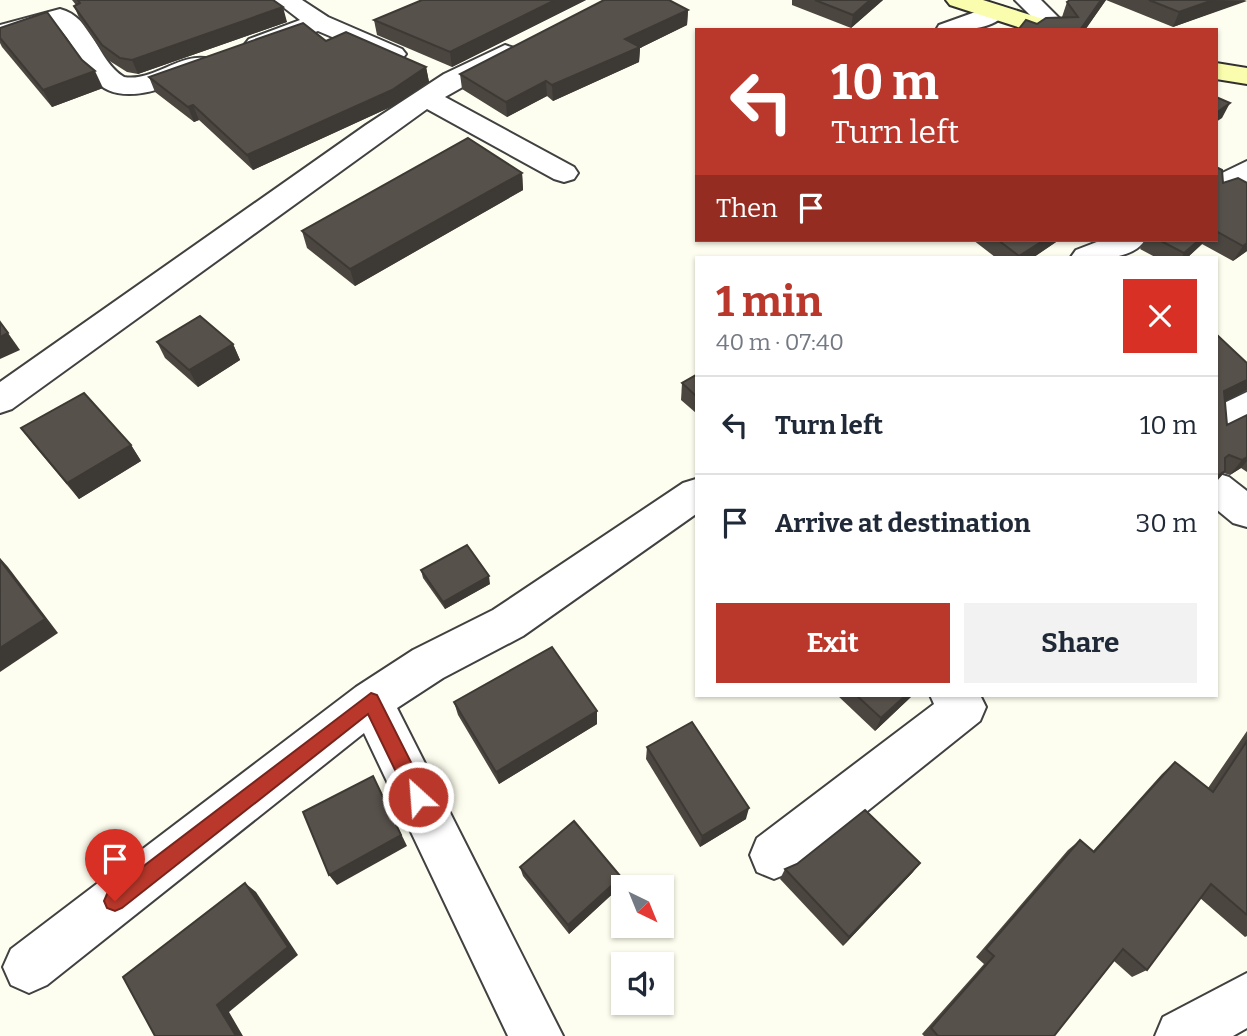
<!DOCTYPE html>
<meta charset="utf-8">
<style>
:root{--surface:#fff;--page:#f2f2f3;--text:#1f2937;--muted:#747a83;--line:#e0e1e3;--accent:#b9382b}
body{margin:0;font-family:Bitter,serif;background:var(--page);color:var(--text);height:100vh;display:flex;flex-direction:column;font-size:26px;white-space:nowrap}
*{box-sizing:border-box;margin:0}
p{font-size:23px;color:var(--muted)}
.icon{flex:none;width:38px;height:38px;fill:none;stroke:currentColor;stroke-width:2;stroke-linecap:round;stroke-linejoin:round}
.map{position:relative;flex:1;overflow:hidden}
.panel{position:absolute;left:695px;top:256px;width:523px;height:441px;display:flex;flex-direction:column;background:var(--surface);border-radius:0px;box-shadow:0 2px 5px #0004}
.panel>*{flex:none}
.hud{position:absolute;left:695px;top:28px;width:523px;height:214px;border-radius:0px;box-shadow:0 2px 5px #0004;background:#b9382b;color:#fff;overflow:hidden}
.needle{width:46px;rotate:137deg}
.buttons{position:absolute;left:611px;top:875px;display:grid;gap:14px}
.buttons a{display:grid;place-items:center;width:63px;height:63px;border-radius:0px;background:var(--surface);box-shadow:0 2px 5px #0004;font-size:35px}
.pin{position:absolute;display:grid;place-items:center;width:60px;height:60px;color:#fff;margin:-72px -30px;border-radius:50% 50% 50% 0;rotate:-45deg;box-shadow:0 0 7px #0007}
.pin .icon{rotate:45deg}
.me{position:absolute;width:77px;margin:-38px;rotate:334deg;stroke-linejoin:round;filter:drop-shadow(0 0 5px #0008)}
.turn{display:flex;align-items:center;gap:24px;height:147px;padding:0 21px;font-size:32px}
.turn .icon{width:91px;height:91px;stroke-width:2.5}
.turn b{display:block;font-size:49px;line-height:60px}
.then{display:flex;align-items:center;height:66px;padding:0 21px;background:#0003;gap:14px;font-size:26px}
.round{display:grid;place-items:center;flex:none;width:74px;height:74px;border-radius:0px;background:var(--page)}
.head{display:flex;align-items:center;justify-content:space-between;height:119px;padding:0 21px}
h1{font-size:42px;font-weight:700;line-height:52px;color:var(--accent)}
.action{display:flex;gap:14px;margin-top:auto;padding:14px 21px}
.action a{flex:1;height:80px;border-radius:0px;background:var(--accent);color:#fff;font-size:28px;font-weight:700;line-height:80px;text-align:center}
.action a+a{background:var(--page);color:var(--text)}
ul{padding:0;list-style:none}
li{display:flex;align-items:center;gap:21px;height:98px;padding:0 21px;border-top:2px solid var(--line)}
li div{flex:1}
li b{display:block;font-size:26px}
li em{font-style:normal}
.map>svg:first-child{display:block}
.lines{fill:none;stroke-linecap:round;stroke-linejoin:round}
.street-casing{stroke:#414141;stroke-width:4}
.secondary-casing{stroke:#303030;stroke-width:4}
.street{fill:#fff;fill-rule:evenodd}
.secondary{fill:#fafcae;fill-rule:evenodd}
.wall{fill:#4b4640}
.shaded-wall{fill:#3d3934}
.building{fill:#57514b;stroke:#3d3934;stroke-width:2}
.route{fill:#b9382b;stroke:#78241c;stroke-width:2}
</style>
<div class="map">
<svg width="1247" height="1036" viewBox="0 0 1247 1036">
<rect width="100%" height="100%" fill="#fefef0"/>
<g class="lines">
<g class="street-casing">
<g id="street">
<path d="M274,0h28l26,17 74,32 4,5 -4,5h-18l-66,-28 -51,18h-18l-4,-5 4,-5 51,-19z"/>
<path d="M1015,0h26l30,30h-26z"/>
<path d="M995,5l9,2 3,5c-14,20 -50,18 -71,18l3,-5z"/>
<path d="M60,9c33,8 37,52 64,68 30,5 57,-26 86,-18l4,5 -4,5c-31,13 -90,44 -117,9 -14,-17 -21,-38 -37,-53l-56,15v-15z"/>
<path d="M505,45l9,3 4,5 -4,5 -69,39 129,70 4,6 -4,6 -10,3 -10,-3 -127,-70 -415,300 -12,4v-31l366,-257 78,-51z"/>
<path d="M1247,161v21l-31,15v-21z"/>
<path d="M1102,240h43c-14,22 -51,18 -74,17l5,-7z"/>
<path d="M1247,392v30l-31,16v-31z"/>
<path d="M1216,473l13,4 18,14v36l-14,-4 -17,-14z"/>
<path d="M696,479v35l-173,122 -80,42 -46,30 166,328h-55l-144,-303 -317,252 -18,8 -18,-8 -8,-18 8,-18 345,-262 57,-37 80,-40 190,-127z"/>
<path d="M930,695h50l6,12 -6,14 -189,151 -17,7 -17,-7 -7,-17 7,-17 177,-134z"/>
<path d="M1247,973v55l-14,8h-78l8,-19z"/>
</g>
</g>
<g class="secondary-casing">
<g id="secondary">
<path d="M946,0h37l79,25 3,5h-38l-77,-25z"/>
<path d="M1216,63l31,5v16l-31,-5z"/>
</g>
</g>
<use href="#street" class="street"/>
<use href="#secondary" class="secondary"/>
</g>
<g class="wall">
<path d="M72,0h201l14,22 -149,52 -11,-2 -19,-12 -28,-40 -6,-14 2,-1z"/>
<path d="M586,0l-134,67 -75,-32 -3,-15z"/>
<path d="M792,0h91l-32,28 -59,-23z"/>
<path d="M1070,0h177l-74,27 -67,-27 -21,30h-67l44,-13 5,-15z"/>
<path d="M688,10l-1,15 -47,23 -1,14 -86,39 -6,-5 -40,21 -45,-28 -2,-15z"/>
<path d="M0,28l103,60 -51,19 -50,-60 -2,-4z"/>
<path d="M326,41l100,26 3,15 -34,23 -142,65 -54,-50 -5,2 -39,-30 -6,-15z"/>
<path d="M1216,167l31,84 -14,10 -31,-17 -14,13h-33l-15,-8 5,-9h71z"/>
<path d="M522,173l1,17 -168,96 -48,-38 -5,-17z"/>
<path d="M973,240h86l-25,17h-39z"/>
<path d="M1216,334l31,56 -22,11 2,24 20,-10v57l-6,-4 -11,7 -6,-2 -8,9z"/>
<path d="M157,342l76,2 7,16 -42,27 -33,-29z"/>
<path d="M696,375v38l-15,-13 1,-17z"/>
<path d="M21,428l110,17 10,16 -62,38 -46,-55z"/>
<path d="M421,570l69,14 -45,25 -22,-31z"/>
<path d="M837,695h76l-38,36z"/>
<path d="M454,702l143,22 -98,60 -41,-69z"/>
<path d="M1247,731v205l-2,1 -45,-39 -53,72 -15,7 -18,-16 -60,75h-130l-2,-2 62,-70 -8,-7 92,-107 12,-10 13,11 69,-77 13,-12 33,26z"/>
<path d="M647,747l99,72 -46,28 -54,-88z"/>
<path d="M920,863l-8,10 -69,73 -63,-67 5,-10z"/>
<path d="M520,867l101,10v9l-52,48 -46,-58z"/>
</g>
<g class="shaded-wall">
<path d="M555,0h31l-134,67 -2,-15z"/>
<path d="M870,0h13l-32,28 2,-13z"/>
<path d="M1101,0h5l-21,30h-5z"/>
<path d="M1213,0l34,1 -74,26 6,-15z"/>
<path d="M283,7l4,15 -149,52 -6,-14z"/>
<path d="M688,10l-1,15 -47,23 -1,14 -86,39 -1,-16 73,-46z"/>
<path d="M426,67l3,15 -34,23 -142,65 -6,-15z"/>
<path d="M95,71l8,17 -51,19 -9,-17z"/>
<path d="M546,81l1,15 -40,21 -1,-15z"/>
<path d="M1230,103l-8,15 -6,4v-9z"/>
<path d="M193,105l6,15 -5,2 -6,-15z"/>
<path d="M522,173l1,17 -168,96 -5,-17z"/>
<path d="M1044,240h15l-25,17h-15z"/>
<path d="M1199,240h6l-3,4 -14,13h-6l2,-4z"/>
<path d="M1247,243v8l-14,10 10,-15z"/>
<path d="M8,333l12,17 -20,9v-22z"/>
<path d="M233,344l7,16 -42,27 -9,-17z"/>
<path d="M1247,380v10l-31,16 8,-15z"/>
<path d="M131,445l10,16 -62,38 -12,-16z"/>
<path d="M1247,457v4l-6,7 -11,7 12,-15z"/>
<path d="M1225,471l-9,11v-5z"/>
<path d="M0,558l8,9 50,66 -58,39z"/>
<path d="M489,576l1,8 -45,25 -2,-7z"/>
<path d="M906,695h7l-38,36 6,-13z"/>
<path d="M597,711v13l-98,60 -3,-12z"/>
<path d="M373,776l34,70 -70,39 -8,-10z"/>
<path d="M749,808l-3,11 -46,28 2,-11z"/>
<path d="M920,863l-8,10 -69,73 6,-9z"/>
<path d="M621,877v9l-52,48 -1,-9z"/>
<path d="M245,883l11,9 42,63 -69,57 14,24h-7l-19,-31z"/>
</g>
<g class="building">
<path d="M78,0h195l10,7 -151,53 -12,-2 -18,-13 -28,-39 6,-3z"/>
<path d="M422,0h133l-105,52 -76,-32z"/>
<path d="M604,0h65l19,10 -63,29 15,8 -88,38 -6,-4 -40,21 -46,-28z"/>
<path d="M815,0h55l-17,15z"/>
<path d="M1070,0h31l-21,30h-62l8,-10 11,4 9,-6 32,-1 -11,-15z"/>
<path d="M1149,0h64l-34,12z"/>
<path d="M47,12l35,48 13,11 -52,19 -43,-52v-10z"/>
<path d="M303,23l23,18 20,-9 80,35 -34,23 -145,65 -54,-50 -5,2 -39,-30z"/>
<path d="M1216,97l14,6 -14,10z"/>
<path d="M468,138l54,35 -172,96 -48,-38z"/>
<path d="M1216,167l6,3 1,13 15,-5 9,5v60l-4,3 -27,-15z"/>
<path d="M998,240h46l-25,16z"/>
<path d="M1159,240h40l-15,13z"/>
<path d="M200,316l33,28 -44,26 -32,-28z"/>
<path d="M0,322l8,11 -8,4z"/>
<path d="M1216,334l31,29v17l-23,11 3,34 20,-10v42l-5,3 -13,-5 -4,3v13l-9,6z"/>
<path d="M696,375v21l-14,-13z"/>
<path d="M84,393l47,52 -64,38 -46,-55z"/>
<path d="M467,545l22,31 -46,26 -22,-32z"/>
<path d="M0,560l45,59 -45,29z"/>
<path d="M552,647l45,64 -101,61 -42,-70z"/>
<path d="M856,695h50l-25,23z"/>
<path d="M692,722l57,86 -47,28 -55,-89z"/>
<path d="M1247,741v174l-36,-31 -64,86 -24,-21 -69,87h-116l-7,-8 63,-72 -8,-7 94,-109 14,12 81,-90 38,30z"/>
<path d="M373,776l28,59 -72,40 -26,-63z"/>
<path d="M865,810l55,53 -71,74 -64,-68 12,-5z"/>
<path d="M574,821l47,56 -53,48 -48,-58z"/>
<path d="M245,883l43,64 -71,58 19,31h-81l-32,-59z"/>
</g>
<path class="route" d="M371,693l6,2 48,95 3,7 -3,6 -7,3 -7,-3 -43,-89 -246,194 -7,3 -8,-3 -3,-7 3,-7z"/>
</svg>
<div class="buttons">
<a><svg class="needle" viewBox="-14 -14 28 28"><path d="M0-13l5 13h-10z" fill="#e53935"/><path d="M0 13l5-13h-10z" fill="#747a83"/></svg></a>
<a><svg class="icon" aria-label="sound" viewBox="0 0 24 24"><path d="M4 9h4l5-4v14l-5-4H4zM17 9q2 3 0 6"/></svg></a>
</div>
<div class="pin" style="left:115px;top:901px;background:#d93025"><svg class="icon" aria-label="arrive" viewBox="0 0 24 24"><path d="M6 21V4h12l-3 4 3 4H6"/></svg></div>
<svg class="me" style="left:418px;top:797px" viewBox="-20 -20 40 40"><circle r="17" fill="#b9382b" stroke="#fff" stroke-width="3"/><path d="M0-11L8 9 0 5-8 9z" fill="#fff"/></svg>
<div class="hud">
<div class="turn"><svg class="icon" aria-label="left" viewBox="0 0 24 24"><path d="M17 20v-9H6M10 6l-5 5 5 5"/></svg><div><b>10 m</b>Turn left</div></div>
<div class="then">Then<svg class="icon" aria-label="arrive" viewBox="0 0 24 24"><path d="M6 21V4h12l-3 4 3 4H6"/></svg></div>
</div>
<section class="panel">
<div class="head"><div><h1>1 min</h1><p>40 m · 07:40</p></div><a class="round" style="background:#d93025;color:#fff"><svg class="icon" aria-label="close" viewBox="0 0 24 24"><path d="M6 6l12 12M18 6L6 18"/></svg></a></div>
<ul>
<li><svg class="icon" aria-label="left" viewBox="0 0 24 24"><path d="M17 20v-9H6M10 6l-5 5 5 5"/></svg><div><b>Turn left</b></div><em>10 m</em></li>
<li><svg class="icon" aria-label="arrive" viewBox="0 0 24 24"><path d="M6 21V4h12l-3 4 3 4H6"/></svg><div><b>Arrive at destination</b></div><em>30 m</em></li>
</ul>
<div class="action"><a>Exit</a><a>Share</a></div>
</section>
</div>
